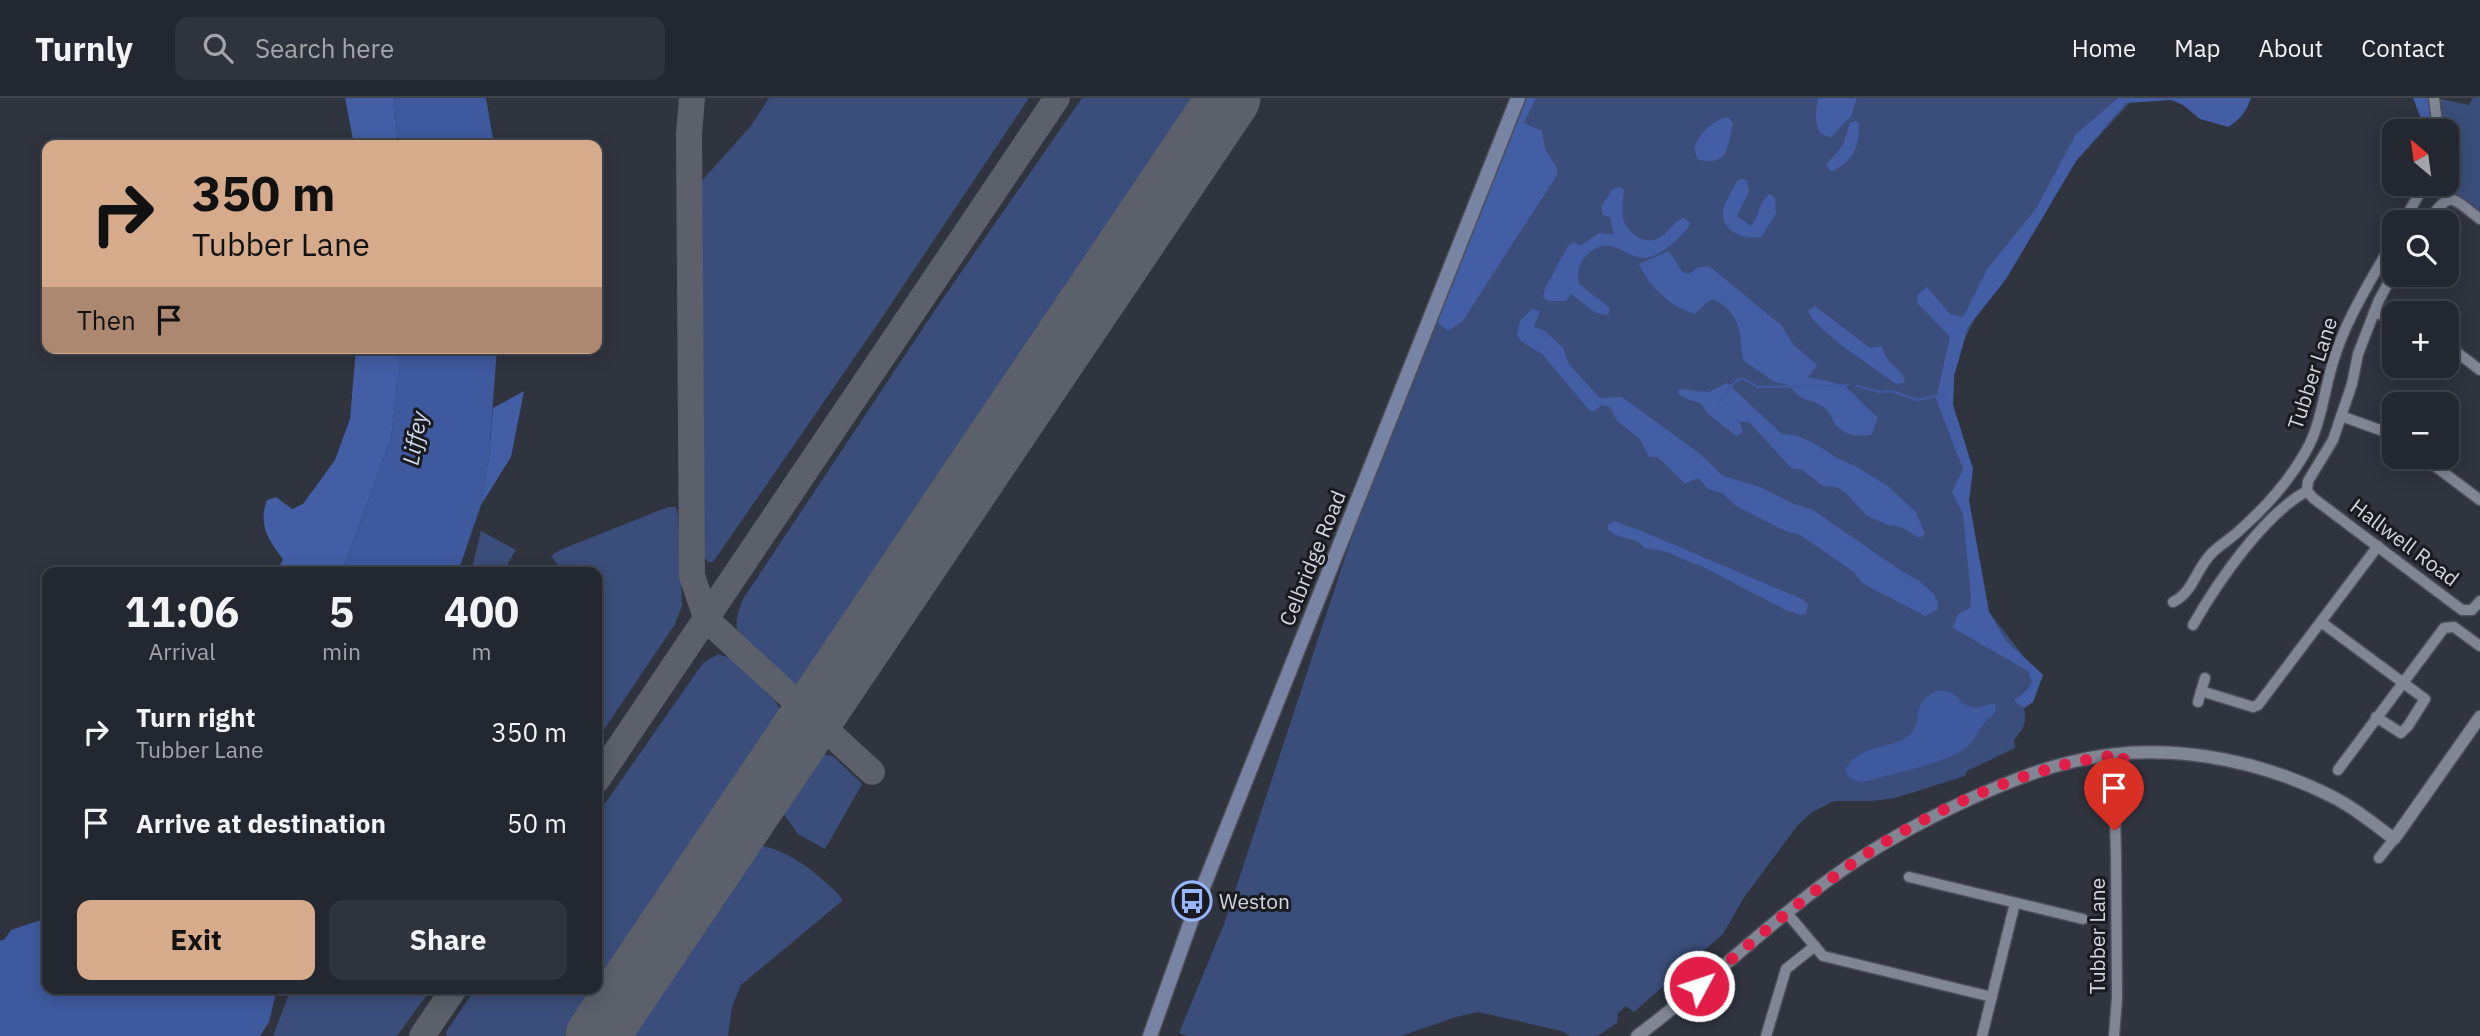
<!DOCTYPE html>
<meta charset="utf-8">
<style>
:root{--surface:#23272f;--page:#2f333b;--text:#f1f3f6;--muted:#a3a5aa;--line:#40444b;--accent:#d6ab8b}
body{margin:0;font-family:"IBM Plex Sans",sans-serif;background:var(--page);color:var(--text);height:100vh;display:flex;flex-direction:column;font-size:26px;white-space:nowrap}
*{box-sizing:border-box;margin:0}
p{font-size:23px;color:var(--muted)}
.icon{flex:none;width:38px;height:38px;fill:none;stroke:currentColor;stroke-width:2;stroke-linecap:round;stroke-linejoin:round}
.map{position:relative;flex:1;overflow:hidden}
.drawer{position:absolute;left:42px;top:469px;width:560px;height:427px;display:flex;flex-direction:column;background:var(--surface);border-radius:14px;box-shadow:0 4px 18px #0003,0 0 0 2px var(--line)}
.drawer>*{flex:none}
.banner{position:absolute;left:42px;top:42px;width:560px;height:214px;border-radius:14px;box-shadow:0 4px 18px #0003,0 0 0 2px var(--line);background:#d6ab8b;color:#111;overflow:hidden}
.needle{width:46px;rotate:331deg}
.buttons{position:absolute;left:2382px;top:21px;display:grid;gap:14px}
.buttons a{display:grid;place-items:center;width:77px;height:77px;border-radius:14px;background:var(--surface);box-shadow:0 4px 18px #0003,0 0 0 2px var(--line);font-size:35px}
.pin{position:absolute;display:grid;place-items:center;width:60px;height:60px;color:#fff;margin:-72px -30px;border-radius:50% 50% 50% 0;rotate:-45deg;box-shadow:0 0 7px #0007}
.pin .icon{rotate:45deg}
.me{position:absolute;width:77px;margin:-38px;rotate:50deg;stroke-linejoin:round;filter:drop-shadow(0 0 5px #0008)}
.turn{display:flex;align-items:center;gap:24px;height:147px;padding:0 35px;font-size:32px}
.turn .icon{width:91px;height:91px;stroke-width:2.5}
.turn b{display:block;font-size:49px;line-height:60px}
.then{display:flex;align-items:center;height:66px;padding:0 35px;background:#0003;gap:14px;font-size:26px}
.eta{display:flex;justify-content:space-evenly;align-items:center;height:119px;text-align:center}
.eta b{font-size:42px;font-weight:700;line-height:49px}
.primary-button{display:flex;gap:14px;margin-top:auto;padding:14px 35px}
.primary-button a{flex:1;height:80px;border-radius:14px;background:var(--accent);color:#111;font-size:28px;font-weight:700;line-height:80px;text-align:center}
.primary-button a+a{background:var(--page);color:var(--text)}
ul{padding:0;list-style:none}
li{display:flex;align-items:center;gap:21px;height:91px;padding:0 35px}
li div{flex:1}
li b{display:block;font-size:26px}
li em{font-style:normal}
header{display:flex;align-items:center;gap:42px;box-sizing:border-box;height:98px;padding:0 35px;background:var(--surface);border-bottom:2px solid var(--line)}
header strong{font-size:33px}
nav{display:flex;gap:38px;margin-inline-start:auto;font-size:24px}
.search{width:490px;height:63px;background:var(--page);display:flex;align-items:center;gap:18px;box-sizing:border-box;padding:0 24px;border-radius:14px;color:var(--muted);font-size:26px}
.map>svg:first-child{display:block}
.green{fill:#3b4d7a}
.forest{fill:#435ea4}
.water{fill:#3e599e}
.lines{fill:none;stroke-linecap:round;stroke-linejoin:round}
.stream{stroke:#3e599e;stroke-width:2.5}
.taxiway{stroke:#5c606a;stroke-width:26}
.runway{stroke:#5c606a;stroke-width:63}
.minor-casing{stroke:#4c4f5a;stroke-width:13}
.tertiary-casing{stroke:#4c4f5a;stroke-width:15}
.secondary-casing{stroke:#4c4f5a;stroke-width:17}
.minor{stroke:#808694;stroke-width:10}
.tertiary{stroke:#808694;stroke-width:12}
.secondary{stroke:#7884a4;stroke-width:14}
.route{stroke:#e11d48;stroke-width:12;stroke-dasharray:0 21.6}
.labels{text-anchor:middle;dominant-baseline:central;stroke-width:6;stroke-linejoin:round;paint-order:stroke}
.street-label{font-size:21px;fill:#d3d6de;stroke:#191b21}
.poi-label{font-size:21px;fill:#d3d6de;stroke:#191b21;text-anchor:start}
.water-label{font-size:23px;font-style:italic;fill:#cfd8ec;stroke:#191b21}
</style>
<header>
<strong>Turnly</strong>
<div class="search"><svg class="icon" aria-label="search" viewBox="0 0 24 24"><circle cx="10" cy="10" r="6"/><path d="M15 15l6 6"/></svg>Search here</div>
<nav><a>Home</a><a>Map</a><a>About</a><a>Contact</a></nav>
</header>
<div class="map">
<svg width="2480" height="938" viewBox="0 0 2480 938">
<rect width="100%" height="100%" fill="#2f343f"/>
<g class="green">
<path d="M769,0h260l-150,224 -166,240h-5l-8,-11 -2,-366 52,-58z"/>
<path d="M1082,0h118l-143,217 -239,348 -20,24 -58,-50c-7,-14 -2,-24 3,-38l192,-289z"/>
<path d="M1515,0h619l-58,63 -70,118 -31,39 -10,20 -11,38 -1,29 20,64 -4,32 20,111 36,46 18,17 -10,27 -9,6c3,15 0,21 -10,32l1,8 -48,23 -2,5 -70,22 -22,3h-39l-23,12 -14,13 -54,73 -20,35 -89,78 -8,-6 -8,7 -1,10 -20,13h-27l-8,-5 -84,-19 -22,5 -55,19h-214l-8,-3 45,-109 139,-421 19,-44z"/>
<path d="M2473,0h7v115l-37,-29h3v-53h-3l-2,-32 28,6z"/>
<path d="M668,409h8l2,9 4,90 -7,18 -78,116v-168h-37l-2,-7 -7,-9 9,-6z"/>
<path d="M481,433l35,19 -8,13v9h-37z"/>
<path d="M718,556l15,5 42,42 6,10 -2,10 -64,98 -118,169v-173l106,-152z"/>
<path d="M821,656l12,2 29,28 -37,65 -27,-15 -21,-29 32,-46z"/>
<path d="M758,747c33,6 59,28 82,51l2,5 -101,84 -9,22 -4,29h-104l121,-178 7,-10z"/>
<path d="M291,891h140l-34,47h-124z"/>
<path d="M475,891h121l-32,47h-117l-1,-4z"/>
</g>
<g class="forest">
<path d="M345,0h49l4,47h-44z"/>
<path d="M1525,0h11l-12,25 18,8 3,18 12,19v7l-95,147 -14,9 -13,-11z"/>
<path d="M1818,0h39l-6,18 -20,21c-20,-2 -15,-25 -13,-39z"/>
<path d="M2118,0h133c-4,13 -11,22 -23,29l-28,-8 -17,-14 -12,-5 -45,3 -50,58 -70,118 -38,48 -14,49 -1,29 20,64 -4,32 20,111 17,29 37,34 -10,27 -9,6 -10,-7 14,-12 4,-8 -4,-10 -75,-43 5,-14 12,-6 1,-11 -8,-83 -11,-22 11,-23 -27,-70 14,-62 -32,-33 -1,-9 10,-8 23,27 13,3 24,-48 48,-59 41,-76z"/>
<path d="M2413,0h20l4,33h-11z"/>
<path d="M1728,19l5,6c-6,24 -4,43 -34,37 -14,-16 13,-41 29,-43z"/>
<path d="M1856,23l3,3c0,24 -6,37 -28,48l-5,-7 17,-20 7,-22z"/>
<path d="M1742,81l5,2 2,10 -12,25 14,10c9,-11 7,-23 18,-32l6,3 1,17 -15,23c-16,3 -40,-5 -38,-25 1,-10 10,-23 15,-32z"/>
<path d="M1620,89l4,3c-1,9 -2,19 -1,28 3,14 21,27 34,21 11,-5 16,-17 26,-21l7,4 -1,4c-7,11 -31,32 -44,32 -23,-1 -33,-24 -57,-4 -10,9 -11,18 -9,30l31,24 -2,7 -12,-2 -25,-19 -5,7h-18l-5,-4 2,-9 23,-42 6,-4 6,4 19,-13 15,1 -4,-17 -7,-2 -2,-8 12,-18z"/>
<path d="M1669,153l13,21 7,2 8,-6 12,-2 72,59 12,19 24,21 -9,12 36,8 34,33 -7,17c-14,1 -26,1 -36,-11 -3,-5 -5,-11 -9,-15 -13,-12 -22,-3 -37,-24l-15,-3 -31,-22c-4,-30 -1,-44 -29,-61l-8,4 -11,11c-24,-6 -46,-28 -56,-50z"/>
<path d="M1815,208l55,42 12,-2c6,21 14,17 23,33l-1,4 -8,1c-18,-14 -82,-54 -88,-73z"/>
<path d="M1532,211l8,2 -6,16 11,4 18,17 6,16 31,34 22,-1 77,56 24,23 37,11 32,16 21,7 84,58 22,13 14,12 5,9 -1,8 -12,6 -63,-33 -8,-11 -54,-37 -17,-5 -47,-24 -14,-13 -14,-4 -10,-11 -13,6 -27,-27h-9l-10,-19 -22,-17 -7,-14 -8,-2 -7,6 -6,-1 -46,-55 -22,-14 -4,-6 3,-14z"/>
<path d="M356,250h42v30l-7,60 -49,134h-65l6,-13c-15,-19 -25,-35 -16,-59l9,-3 16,12 11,-5 32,-44 15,-41z"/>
<path d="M1727,285l55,51 13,1 17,7 27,17 16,7 33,20 28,26 9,22 -5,4 -19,-11 -13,-2 -21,-9 -22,-24 -9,-5 -13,-1 -21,-16 -11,-2 -41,-45 -11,-2 4,11 -7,4 -29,-23 -6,-10 -12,-3 -10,-6 -1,-5 31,3z"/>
<path d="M524,293l-13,66 -30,48 8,-49 4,-48z"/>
<path d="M1614,423l30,11 158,67 6,6 -2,8 -5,2 -15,-5 -83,-43 -39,-16 -19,-3 -8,-7 -22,-6 -7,-5v-6z"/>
</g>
<g class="water">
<path d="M394,0h92l8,47h-96z"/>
<path d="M398,250h99l-8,108 -8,49 -23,67h-116l49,-134 7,-60z"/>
<path d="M1936,593c24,-2 20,13 36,16 7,2 15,-3 23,-3 3,11 -3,10 -9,17 -7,7 -11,20 -19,26 -22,17 -77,27 -104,35l-13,-3 -5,-8c14,-30 48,-19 66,-38 14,-15 -4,-25 25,-42z"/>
<path d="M47,820v71h230l-8,33 -9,14h-260v-95l5,-2 6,-9z"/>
</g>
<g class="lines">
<g class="stream">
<path d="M1857,288l23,6 12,-1 25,9 29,-6"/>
<path d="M1720,303c15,-16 14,-32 37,-14l91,-2"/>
</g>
<g class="taxiway">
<path d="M692,0l-3,36 3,442 15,44 165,152"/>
<path d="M597,682l460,-682"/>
<path d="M422,938l32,-47"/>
</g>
<path class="runway" d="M597,938l632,-938"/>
<g class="minor-casing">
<g id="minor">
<path d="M2434,0l4,33"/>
<path d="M2403,124l22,-38"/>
<path d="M2427,124c24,-32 23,-26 53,-3"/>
<path d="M2374,214l20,7"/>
<path d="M2446,246l34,26"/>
<path d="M2341,318l53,19"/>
<path d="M2423,359l57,43"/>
<path d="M2307,393l1,-10 25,-41 19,-56 6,-30 21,-54 15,-28"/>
<path d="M2307,393l6,7 149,112h10l8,-9"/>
<path d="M2173,504c21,-10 23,-34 39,-49 9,-9 20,-15 29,-24 26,-23 48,-48 65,-78 16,-28 18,-62 28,-92 13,-43 39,-81 60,-120"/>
<path d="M2321,524l104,77 -17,27 -7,7 -25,-16"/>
<path d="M2193,527c24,-42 71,-111 114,-134"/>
<path d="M2201,593l52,16 5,-2 120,-159"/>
<path d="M2198,604l7,-24"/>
<path d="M2338,672l106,-142 10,-1 26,19"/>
<path d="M2379,760l15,-19"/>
<path d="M1909,779l174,42"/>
<path d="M1787,815l36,43 169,41"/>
<path d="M1766,938l20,-67 29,-23"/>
<path d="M1982,938l33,-133"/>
<path d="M2114,938l3,-38 -1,-144 -1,-38 9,-62"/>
</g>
</g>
<g class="tertiary-casing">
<path id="tertiary" d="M1637,938c68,-50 129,-111 197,-160 43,-31 90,-56 138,-78 32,-14 65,-28 99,-36 87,-22 183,-5 262,35 22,11 41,27 61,42l86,-122"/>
</g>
<g class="secondary-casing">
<path id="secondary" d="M1150,938l54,-151 314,-787"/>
</g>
<use href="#minor" class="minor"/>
<use href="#tertiary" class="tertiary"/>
<use href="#secondary" class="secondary"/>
</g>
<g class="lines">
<path class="route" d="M1699,888c44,-36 87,-74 133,-108 82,-61 190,-113 292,-124l-10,76"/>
</g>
<defs>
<g id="bus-ring" transform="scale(2.0125)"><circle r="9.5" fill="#191b21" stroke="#97b6fd" stroke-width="1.5"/><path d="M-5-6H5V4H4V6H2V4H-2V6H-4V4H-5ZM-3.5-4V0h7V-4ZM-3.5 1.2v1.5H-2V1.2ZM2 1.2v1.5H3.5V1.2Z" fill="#97b6fd"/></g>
</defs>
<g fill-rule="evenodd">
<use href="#bus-ring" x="1192" y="803"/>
</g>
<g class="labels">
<g class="street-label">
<text transform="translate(2312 275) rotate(-72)">Tubber Lane</text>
<text transform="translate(2405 444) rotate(37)">Hallwell Road</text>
<text transform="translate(1312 460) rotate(-68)">Celbridge Road</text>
<text transform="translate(2097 838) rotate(-90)">Tubber Lane</text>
</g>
<g class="poi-label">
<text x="1219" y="803">Weston</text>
</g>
<g class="water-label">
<text transform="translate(414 340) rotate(-80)">Liffey</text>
</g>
</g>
</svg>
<div class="buttons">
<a><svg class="needle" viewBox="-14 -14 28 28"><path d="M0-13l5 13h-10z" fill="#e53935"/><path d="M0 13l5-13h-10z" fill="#a3a5aa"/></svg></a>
<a><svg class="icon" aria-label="search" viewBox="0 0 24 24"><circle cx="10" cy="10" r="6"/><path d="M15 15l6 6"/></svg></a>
<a>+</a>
<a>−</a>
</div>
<div class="pin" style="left:2114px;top:732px;background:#d93025"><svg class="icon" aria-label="arrive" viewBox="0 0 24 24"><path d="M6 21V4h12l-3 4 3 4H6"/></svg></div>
<svg class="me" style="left:1699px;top:888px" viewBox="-20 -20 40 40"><circle r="17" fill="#e11d48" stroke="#fff" stroke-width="3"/><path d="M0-11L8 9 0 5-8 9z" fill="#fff"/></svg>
<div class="banner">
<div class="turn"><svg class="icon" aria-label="right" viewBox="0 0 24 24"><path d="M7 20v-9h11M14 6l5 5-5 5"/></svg><div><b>350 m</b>Tubber Lane</div></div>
<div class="then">Then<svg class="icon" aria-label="arrive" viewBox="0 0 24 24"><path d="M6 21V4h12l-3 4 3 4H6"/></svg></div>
</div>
<section class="drawer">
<div class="eta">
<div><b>11:06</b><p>Arrival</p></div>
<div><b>5</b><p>min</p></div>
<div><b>400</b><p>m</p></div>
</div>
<ul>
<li><svg class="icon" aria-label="right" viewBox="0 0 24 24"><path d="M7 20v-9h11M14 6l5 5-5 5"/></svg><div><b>Turn right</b><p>Tubber Lane</p></div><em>350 m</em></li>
<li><svg class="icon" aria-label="arrive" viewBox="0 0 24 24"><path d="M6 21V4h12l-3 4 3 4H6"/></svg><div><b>Arrive at destination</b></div><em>50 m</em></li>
</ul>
<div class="primary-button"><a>Exit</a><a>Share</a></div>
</section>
</div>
